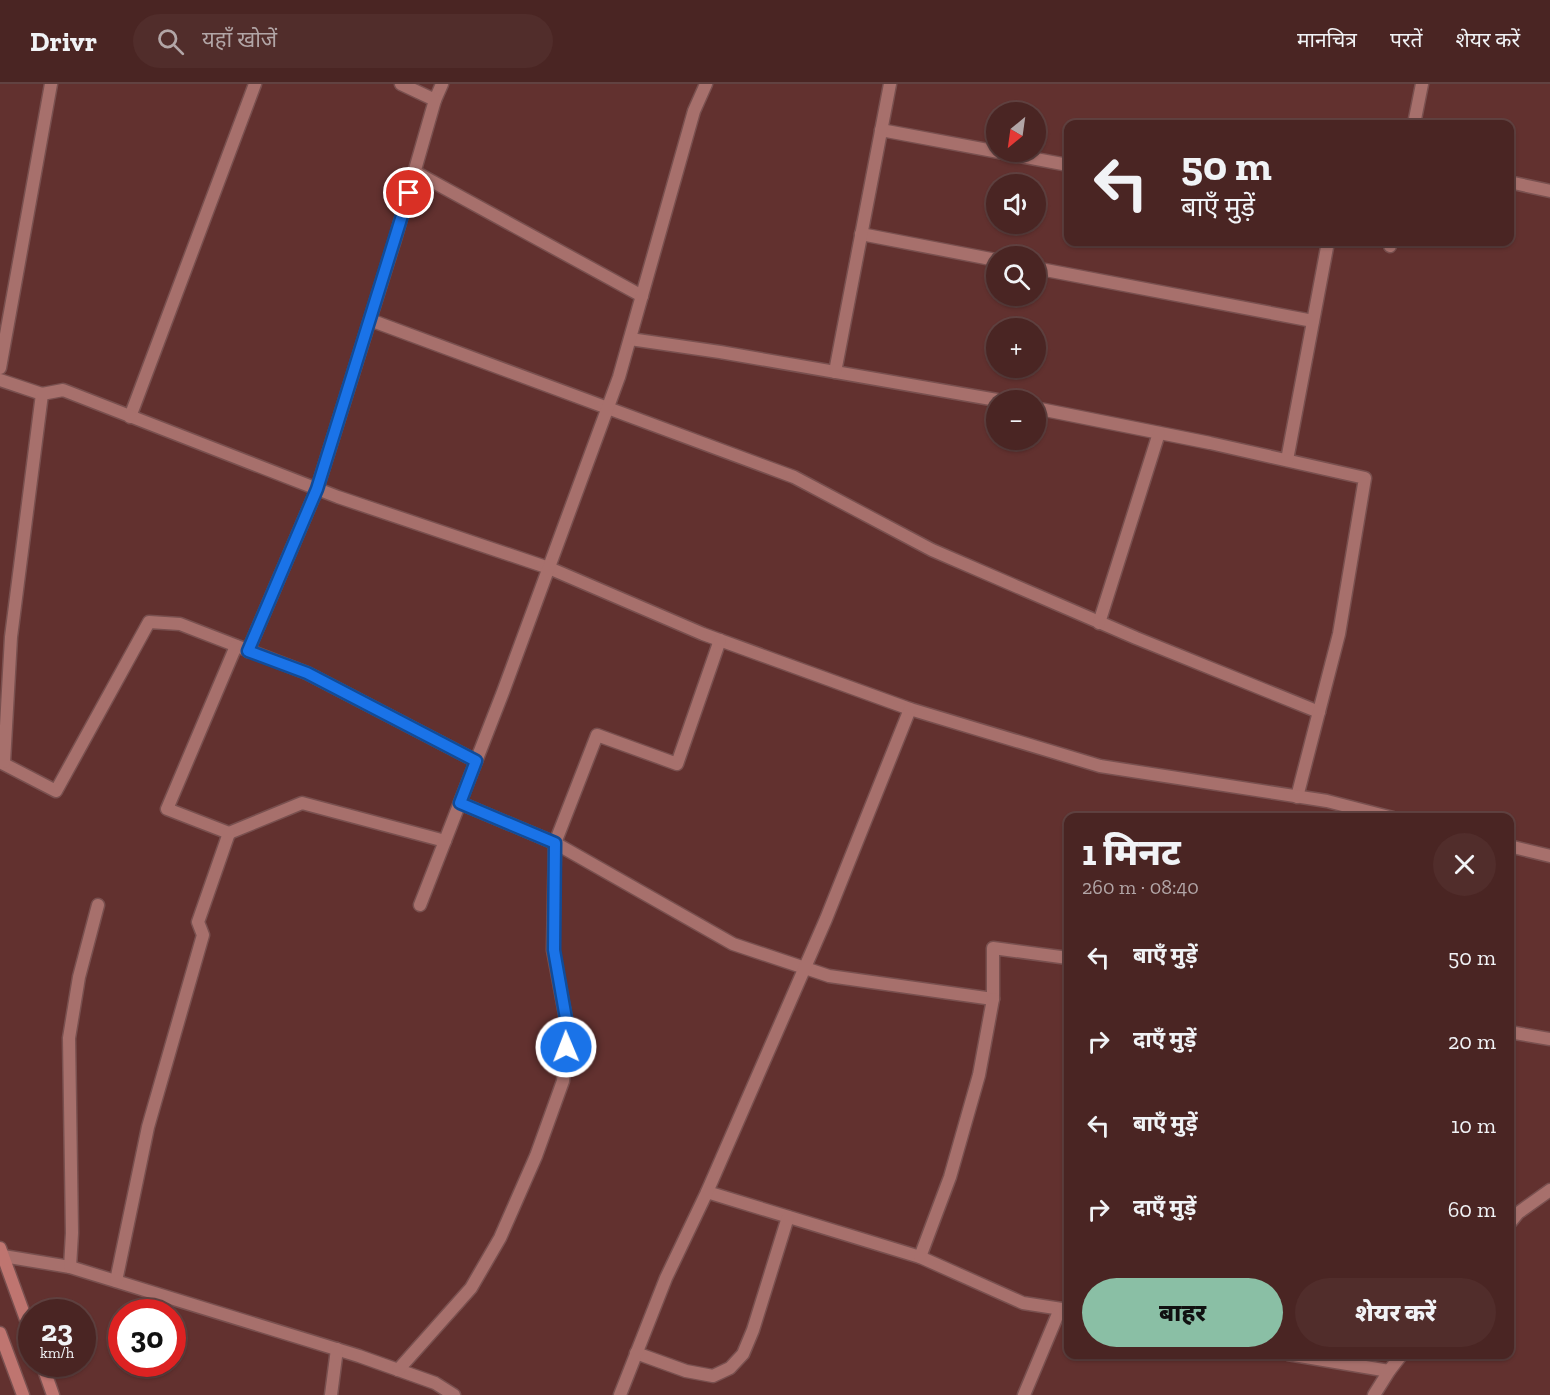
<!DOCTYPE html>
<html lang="hi">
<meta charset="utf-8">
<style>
:root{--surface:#4a2523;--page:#512d2b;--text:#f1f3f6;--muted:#b2a5a6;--line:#614241;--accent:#8abfa5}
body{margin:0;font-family:"Zilla Slab","Noto Sans Devanagari",serif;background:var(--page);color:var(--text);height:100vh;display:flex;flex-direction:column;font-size:22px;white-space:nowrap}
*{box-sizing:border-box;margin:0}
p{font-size:20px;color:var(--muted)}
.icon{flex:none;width:33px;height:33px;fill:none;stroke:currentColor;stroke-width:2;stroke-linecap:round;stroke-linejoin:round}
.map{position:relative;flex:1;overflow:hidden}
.side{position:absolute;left:1064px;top:729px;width:450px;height:546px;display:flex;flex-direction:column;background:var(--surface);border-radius:12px;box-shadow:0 2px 4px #0004,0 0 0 2px var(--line)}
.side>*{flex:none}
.banner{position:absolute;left:1064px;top:36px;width:450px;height:126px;border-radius:12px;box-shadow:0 2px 4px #0004,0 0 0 2px var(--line);background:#4a2523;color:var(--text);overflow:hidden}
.needle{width:39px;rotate:209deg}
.tools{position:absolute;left:986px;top:18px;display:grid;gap:12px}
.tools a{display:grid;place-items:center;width:60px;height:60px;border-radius:50%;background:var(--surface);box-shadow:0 2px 4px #0004,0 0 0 2px var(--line);font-size:30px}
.speed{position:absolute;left:18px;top:1215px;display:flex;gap:12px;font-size:30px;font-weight:700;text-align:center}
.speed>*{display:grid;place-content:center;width:78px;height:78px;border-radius:50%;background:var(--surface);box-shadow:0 2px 4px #0004,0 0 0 2px var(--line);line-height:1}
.speed small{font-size:15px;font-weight:400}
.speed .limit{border:9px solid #d22;background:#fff;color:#111}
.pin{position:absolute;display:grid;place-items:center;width:51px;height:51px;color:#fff;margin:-26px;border:3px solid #fff;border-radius:50%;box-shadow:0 2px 6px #0007}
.me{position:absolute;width:66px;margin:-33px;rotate:359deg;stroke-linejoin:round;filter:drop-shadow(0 0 4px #0008)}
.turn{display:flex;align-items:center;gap:21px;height:126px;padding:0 18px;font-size:27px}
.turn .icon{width:78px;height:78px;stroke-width:2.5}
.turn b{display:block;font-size:42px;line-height:51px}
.round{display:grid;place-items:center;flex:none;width:63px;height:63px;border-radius:32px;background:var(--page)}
.summary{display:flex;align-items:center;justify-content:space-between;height:102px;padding:0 18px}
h1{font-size:36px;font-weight:800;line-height:45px}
.cta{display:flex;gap:12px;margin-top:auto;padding:12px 18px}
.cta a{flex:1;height:69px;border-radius:36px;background:var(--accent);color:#111;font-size:24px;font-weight:800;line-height:69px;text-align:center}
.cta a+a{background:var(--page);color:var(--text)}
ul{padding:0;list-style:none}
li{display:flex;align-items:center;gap:18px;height:84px;padding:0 18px}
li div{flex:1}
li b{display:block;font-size:22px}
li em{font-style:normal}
header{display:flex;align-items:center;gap:36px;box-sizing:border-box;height:84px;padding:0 30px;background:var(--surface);border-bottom:2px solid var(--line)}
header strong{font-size:28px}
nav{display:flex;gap:33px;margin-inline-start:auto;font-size:21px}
.search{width:420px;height:54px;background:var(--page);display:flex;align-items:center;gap:15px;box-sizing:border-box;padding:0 21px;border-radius:33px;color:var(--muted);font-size:22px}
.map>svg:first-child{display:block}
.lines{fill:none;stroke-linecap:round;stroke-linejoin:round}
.street-casing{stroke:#79504f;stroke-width:15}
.secondary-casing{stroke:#79504f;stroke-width:15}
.street{stroke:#a7706c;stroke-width:12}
.secondary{stroke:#bf7570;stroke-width:12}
.route-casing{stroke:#114b97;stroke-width:15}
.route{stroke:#1a73e8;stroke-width:10}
</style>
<header>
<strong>Drivr</strong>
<div class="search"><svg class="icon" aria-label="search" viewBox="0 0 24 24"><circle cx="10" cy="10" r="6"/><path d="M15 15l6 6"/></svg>यहाँ खोजें</div>
<nav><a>मानचित्र</a><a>परतें</a><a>शेयर करें</a></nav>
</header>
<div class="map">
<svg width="1550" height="1311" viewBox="0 0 1550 1311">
<rect width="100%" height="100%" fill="#62312f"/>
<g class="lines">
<g class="street-casing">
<g id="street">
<path d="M435,16l7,-16"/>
<path d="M1414,40l8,-40"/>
<path d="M881,46l187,35"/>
<path d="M415,88l227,124"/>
<path d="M1509,98l41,9"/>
<path d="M861,150l135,26"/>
<path d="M1390,162l1,-4"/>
<path d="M1035,184l278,53"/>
<path d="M370,236l424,157 138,73 204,88 183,74"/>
<path d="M630,255l90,13 277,48"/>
<path d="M0,284l51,-284"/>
<path d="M835,288l55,-288"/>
<path d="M0,296l42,14"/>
<path d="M1035,324l175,35 155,35 -26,156 -42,163"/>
<path d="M130,333l125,-333"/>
<path d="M1287,376l41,-218"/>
<path d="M1099,539l60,-190"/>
<path d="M248,567l69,-162 79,-253 39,-136 -34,-16"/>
<path d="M0,678l56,29 93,-169 31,2 127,49 169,88"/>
<path d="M4,678l7,-125 31,-243 21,-4 275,107 211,71 154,66 207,75 190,57 227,35 66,17"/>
<path d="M460,719l95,40 178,101 96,32 164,23v-51l75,10"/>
<path d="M229,749l73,-30 143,38"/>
<path d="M1509,762l41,10"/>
<path d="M420,821l83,-213 116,-315 75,-266 12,-27"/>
<path d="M1509,948l41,7"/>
<path d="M707,1108l213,65 103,46 45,7"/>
<path d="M1509,1140l9,-11 32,-23"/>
<path d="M3,1172l67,11 289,89 76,27 19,12"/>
<path d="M920,1173l30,-80 29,-102 14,-76"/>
<path d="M70,1183l2,-34 -3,-195 10,-61 19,-72"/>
<path d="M116,1197l32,-154 55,-192 -5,-13 31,-89 -62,-24 69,-163"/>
<path d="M636,1269l50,18 27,5 17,-8 13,-14 10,-24 35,-113"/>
<path d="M1288,1270l101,17"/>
<path d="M398,1286l73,-82 29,-50 36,-82 27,-75 5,-51 -15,-80 2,-107 42,-108 80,29 43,-124"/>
<path d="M331,1311l6,-46"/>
<path d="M620,1311l46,-117 41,-86 119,-273 84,-210"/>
<path d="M1024,1311l36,-86"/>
<path d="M1374,1311l15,-24 13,-17"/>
</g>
</g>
<g class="secondary-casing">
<g id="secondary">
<path d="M0,1164l32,88"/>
<path d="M0,1249l23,62"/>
<path d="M42,1280l11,31"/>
</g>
</g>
<use href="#street" class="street"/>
<use href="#secondary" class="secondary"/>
</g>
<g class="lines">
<g class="route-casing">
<path id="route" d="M409,109l-92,296 -69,162 59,22 169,88 -16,42 95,40 -1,107 14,80 -2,17"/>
</g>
<use href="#route" class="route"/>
</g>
</svg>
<div class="tools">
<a><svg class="needle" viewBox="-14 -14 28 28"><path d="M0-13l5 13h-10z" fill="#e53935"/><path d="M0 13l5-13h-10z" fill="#b2a5a6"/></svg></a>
<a><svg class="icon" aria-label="sound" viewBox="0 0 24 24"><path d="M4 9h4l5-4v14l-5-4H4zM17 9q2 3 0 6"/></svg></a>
<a><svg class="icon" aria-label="search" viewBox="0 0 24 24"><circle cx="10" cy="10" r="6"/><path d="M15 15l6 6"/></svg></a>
<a>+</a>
<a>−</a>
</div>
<div class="speed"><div>23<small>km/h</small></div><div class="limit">30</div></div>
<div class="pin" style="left:409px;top:109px;background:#d93025"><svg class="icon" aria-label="arrive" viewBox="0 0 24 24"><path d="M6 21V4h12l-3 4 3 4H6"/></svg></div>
<svg class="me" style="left:566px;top:963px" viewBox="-20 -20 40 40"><circle r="17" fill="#1a73e8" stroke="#fff" stroke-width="3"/><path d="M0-11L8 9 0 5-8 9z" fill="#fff"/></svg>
<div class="banner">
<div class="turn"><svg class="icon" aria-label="left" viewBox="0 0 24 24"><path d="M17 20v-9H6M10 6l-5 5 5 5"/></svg><div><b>50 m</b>बाएँ मुड़ें</div></div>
</div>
<section class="side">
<div class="summary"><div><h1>1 मिनट</h1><p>260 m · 08:40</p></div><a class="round"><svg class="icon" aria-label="close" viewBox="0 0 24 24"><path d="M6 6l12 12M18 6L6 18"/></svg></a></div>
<ul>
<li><svg class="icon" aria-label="left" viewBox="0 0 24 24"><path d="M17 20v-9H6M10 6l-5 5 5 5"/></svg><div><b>बाएँ मुड़ें</b></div><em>50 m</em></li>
<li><svg class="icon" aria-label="right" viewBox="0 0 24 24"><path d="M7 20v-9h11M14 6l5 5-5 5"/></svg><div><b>दाएँ मुड़ें</b></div><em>20 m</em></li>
<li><svg class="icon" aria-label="left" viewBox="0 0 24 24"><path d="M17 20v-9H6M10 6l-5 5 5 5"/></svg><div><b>बाएँ मुड़ें</b></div><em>10 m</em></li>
<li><svg class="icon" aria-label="right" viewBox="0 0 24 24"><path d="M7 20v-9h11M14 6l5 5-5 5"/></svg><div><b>दाएँ मुड़ें</b></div><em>60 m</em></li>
</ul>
<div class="cta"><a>बाहर</a><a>शेयर करें</a></div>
</section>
</div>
